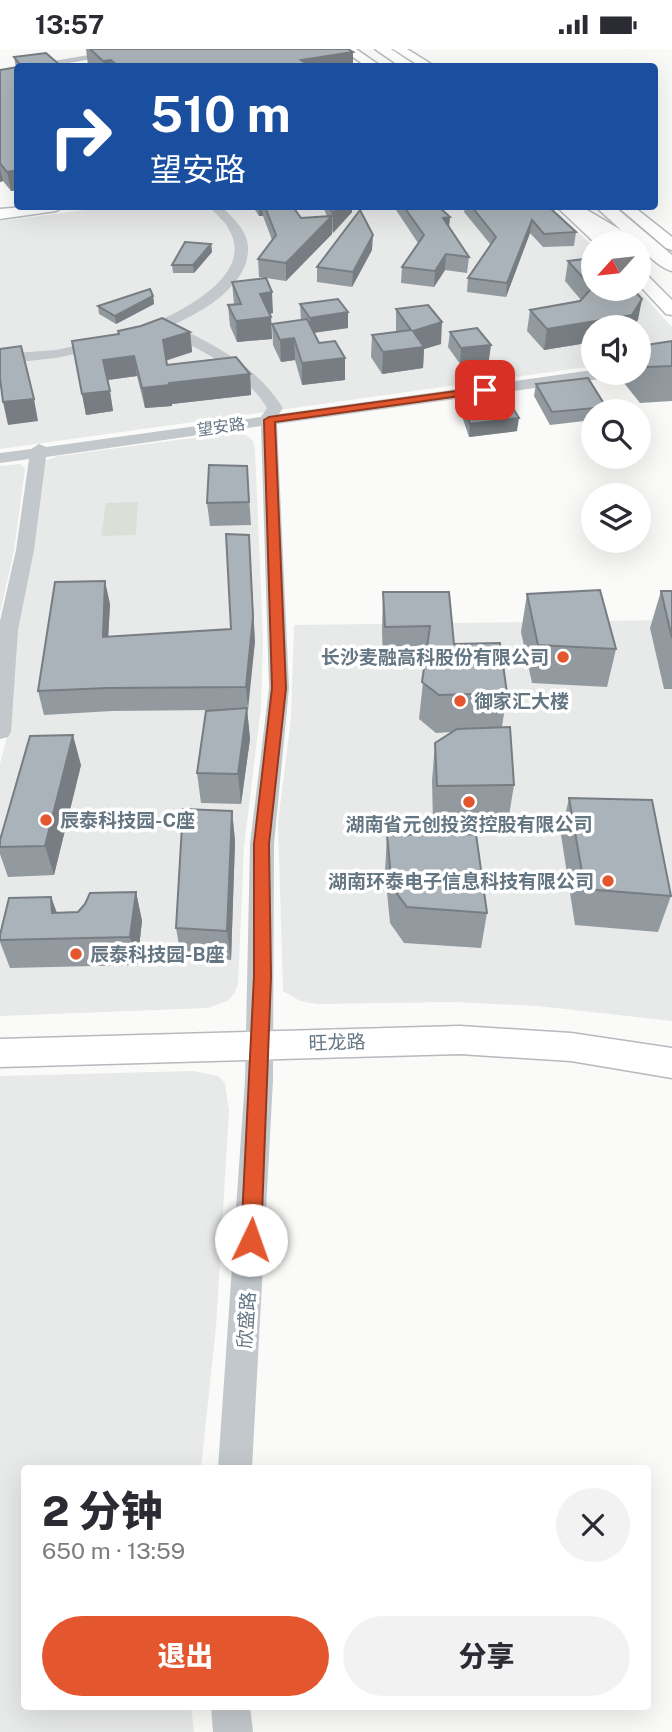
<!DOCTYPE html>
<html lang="zh">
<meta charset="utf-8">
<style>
:root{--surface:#fff;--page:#f2f2f3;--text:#2b2b33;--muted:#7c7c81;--accent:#e4572e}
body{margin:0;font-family:"Public Sans","Noto Sans SC",sans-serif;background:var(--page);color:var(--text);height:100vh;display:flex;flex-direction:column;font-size:26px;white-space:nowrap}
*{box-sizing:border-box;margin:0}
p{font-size:23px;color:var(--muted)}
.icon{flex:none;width:38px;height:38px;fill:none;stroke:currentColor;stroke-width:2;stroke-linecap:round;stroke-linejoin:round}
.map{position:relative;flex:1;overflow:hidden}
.sheet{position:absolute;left:21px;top:1416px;width:630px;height:245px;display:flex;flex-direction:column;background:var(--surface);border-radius:7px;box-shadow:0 7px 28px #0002}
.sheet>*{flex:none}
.guide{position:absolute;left:14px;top:14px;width:644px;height:147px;border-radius:7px;box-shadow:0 7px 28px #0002;background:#1a4fa0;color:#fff;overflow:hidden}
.needle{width:46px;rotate:243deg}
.tools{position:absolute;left:581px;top:182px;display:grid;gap:14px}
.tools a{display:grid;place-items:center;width:70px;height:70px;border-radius:50%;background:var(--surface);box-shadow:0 7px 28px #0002;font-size:35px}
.pin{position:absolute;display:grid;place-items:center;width:60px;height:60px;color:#fff;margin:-30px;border-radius:14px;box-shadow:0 4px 10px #0006}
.me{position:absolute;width:77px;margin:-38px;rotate:3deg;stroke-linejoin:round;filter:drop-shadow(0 0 5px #0008)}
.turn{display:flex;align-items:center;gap:24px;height:147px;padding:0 21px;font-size:32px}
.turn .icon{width:91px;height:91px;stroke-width:2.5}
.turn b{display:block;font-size:49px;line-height:60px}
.round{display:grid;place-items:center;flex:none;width:74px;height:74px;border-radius:37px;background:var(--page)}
.overview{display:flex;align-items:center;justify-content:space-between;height:119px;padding:0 21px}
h1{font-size:42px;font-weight:800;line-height:52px}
.button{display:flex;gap:14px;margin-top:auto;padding:14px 21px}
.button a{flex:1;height:80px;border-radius:42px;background:var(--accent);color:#fff;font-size:28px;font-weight:800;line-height:80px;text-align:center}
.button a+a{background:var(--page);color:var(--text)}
.status{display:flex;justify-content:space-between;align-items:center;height:49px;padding:0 35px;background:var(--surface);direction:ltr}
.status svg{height:19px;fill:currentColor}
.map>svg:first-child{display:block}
.built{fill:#e8e9e9}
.green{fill:#dadfd7}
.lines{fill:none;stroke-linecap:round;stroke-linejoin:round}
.major-casing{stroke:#b5babe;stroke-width:3}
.highway-casing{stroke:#b4b9bd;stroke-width:3}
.minor{fill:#c3c8cc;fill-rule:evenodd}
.major{fill:#fff;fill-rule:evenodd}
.highway{fill:#fff;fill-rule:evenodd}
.wall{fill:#929a9f}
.shaded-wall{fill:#777d82}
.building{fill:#aab3b9;stroke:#777d82;stroke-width:2}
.route{fill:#e4572e;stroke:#94391e;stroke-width:2}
.poi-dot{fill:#e4572e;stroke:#fff;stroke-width:2.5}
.labels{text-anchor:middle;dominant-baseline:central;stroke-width:7;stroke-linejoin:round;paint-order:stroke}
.far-street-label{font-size:16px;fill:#657683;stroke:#fff}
.poi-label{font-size:19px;font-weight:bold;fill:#657683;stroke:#fff;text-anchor:start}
.street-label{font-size:19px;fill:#657683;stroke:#fff}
</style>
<div class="status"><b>13:57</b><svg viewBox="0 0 49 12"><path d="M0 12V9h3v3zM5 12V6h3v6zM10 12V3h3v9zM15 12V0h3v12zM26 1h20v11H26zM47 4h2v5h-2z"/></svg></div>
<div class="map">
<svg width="672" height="1683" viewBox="0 0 672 1683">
<rect width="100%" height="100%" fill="#fafaf8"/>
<g class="built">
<path d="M110,158h440l43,39v43h44l35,38v29l-33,4v-33h-46v39l-593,83v-228z"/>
<path d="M229,384l17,2 7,6 2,9 8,189 -2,68 -17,140 -6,137 -4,10 -7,7 -19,7 -208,8v-252l7,-27 3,-59 34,-217 14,-5z"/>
<path d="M21,415l4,5 -11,82 -14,62v-147z"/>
<path d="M672,571v401l-134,-15 -85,-4 -136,2 -17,-3 -17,-10 -5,-169 13,-103 3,-94z"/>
<path d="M193,1022l25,5 7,7 4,28 -13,216 -15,141h-177v238h167l3,26h-194v-656z"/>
</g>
<path class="green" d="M138,453l-2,33 -35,1 5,-33z"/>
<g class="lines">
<g class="major-casing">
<g id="major">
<path d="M342,0h14l26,18h-15z"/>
<path d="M393,0h14l29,18h-15z"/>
<path d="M24,158h39l-7,4 -56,8v-10z"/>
<path d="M557,158h15l40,36h-17z"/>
<path d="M618,158h16l38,30v13l-6,-2z"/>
<path d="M639,222l6,2 27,27v15l-6,-1 -27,-29z"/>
<path d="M460,977l111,7 101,15v30l-101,-17 -111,-7 -460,13v-28z"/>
</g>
</g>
<g class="highway-casing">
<g id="highway">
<path d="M375,0h16l27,18h-17z"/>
<path d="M563,158h19l39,23 -25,-23h19l57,48v16c-16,-4 -31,-24 -42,-33l-8,5 -7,-1 -50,-31z"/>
</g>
</g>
<g class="minor">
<path d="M124,0h24l-102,18h-28z"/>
<path d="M210,158h12c11,11 25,23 26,40 2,38 -46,65 -75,78 44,21 83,41 110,83l-4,6 314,-44v3h22l-8,5 -330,46 12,264 -15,156 -1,236 -21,388h-34l27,-388 5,-236 19,-156 -8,-262 -215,31 -12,93 -16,80 -7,102 -3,5 -8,2v-118l16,-71 13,-91 -29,4v-10l31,-4 8,-5 7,3 215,-30 6,-9c-25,-40 -66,-58 -107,-78l-9,3 -7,-4c7,-7 19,-10 29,-15 29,-15 80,-47 55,-86 -4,-8 -13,-14 -18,-21z"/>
<path d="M106,290l7,4 -2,3 -55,12 -56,6v-10l56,-4z"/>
<path d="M211,1657h39l3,26h-40z"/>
</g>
<use href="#major" class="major"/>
<use href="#highway" class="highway"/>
</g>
<g class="wall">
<path d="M86,0h262l5,3v15h-263l-2,-2z"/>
<path d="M14,8l48,10h-44v123l-7,1 -8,-10 -3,1v-112l16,-3z"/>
<path d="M253,158h40l8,11 26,-2 -4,-9 -7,1 -1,-1h37v5l-19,21 -1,-3v4l-46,47 -20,-3 7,35 -3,1 1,3 1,22 -35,3 -7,-16 -2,-21 6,-1 -2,-22 32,-4 -5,-1 -1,-18 14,-19 -9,-24h-4z"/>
<path d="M394,158h45l11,10 -1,10 20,30 -2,16 -22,-3 -11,17 -33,-4 1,-16 16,-24z"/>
<path d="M465,158h84l27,25 -2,14 -31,1 -13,-14 -24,64 -39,-5 1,-14 23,-33 -27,-33z"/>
<path d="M211,195l1,8 -18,21h-21l-1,-8z"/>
<path d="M372,201l-20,37 -35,-5v-15z"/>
<path d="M568,212l70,59 -45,7v15l-49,8 -17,-19 3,-21 51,-10 -16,-19z"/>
<path d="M153,247l1,8 -38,20 -17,-10 -1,-8z"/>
<path d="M300,255l48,8v16l-34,5 5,10 26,37 -43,5 -7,-25 -14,2 -8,-17 -1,-21 29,-4z"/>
<path d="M396,260l45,35 -17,5 -1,19 -41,6 -11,-17 1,-22 24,-3z"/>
<path d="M190,283l2,20 -26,8 1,5 83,9 1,21 -79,9v2l-27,2 -8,-32 -29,4 5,31 -27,4 -14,-74z"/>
<path d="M450,283l39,28 -29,4 -12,-17z"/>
<path d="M672,292v60l-32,2 -16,-20 2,-10h13v-27z"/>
<path d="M536,335l70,23 -1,4h-12v9l-43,5 -16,-29z"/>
<path d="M461,346l56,36 -48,6 -10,-30z"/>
<path d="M247,417l4,59 -41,1 -3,-23z"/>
<path d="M661,542h11v98h-8l-14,-61z"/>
<path d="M383,543l71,52 53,49 -5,34 12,58 -6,37 -75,1 -1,-42 3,-38 16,-11 -15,1 -17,-14 6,-55 -42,1 -1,-35z"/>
<path d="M527,545l89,55 -9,38 -75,-4 -11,-51z"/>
<path d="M110,555l-2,33 147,4 -8,69 3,29 -9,65 -40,-1 -4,-30 17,-63 -102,1 -68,4 -6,-24z"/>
<path d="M81,716l-27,110 -46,2 -8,-23v-14z"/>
<path d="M569,749l102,98 -13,36 -83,-7 -14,-90z"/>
<path d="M232,762l3,30 -4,119 -50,-4 -5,-28z"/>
<path d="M387,786l100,78 -6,35 -77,-5 -14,-20 -5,-51z"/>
<path d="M136,843l6,29 -5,44 -127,3 -10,-26v-7l51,-38 6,16 21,-1z"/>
</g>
<g class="shaded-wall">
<path d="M353,3v15h-52v-7z"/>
<path d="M111,11l1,7h-8l-1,-6z"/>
<path d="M0,119l3,13 -3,1z"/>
<path d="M18,121v20l-7,1 -4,-19z"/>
<path d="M259,158h3l1,9h-4z"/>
<path d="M339,158h13v5l-19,21v-20z"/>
<path d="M332,167v18l-46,47v-18z"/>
<path d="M450,168l-2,16 -5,-15z"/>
<path d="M532,171l-2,13 -24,64 1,-14z"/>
<path d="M373,186l-1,15 -20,37 1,-15z"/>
<path d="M211,195l1,8 -18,21 -1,-8z"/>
<path d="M446,205l-1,16 -11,17 1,-16z"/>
<path d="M272,243l1,21 -12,2 -1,-21z"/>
<path d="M153,247l1,8 -38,20 -1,-8z"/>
<path d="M642,250l-4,21 -5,7h-40v15l-49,8 3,-21z"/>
<path d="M348,263v16l-38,5v-15z"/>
<path d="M271,268l1,22 -35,3 -1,-21z"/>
<path d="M442,273l-1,22 -17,5 -1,19 -41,6 1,-22 30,-21z"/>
<path d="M190,283l2,20 -27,9 -2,-21z"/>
<path d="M294,289l1,22 -14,2 -1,-22z"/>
<path d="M491,296l-2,15 -29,4 1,-16z"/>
<path d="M134,307l3,20 -30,4 -4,-20z"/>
<path d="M345,309v22l-43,5v-22z"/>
<path d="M250,325l1,21 -79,9v2l-27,2 -3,-20 27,-5z"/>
<path d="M110,342l3,20 -27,4 -4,-21z"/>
<path d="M34,350l4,22 -30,4 -5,-23z"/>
<path d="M519,369l-2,13 -48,6 1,-13z"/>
<path d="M249,486l6,106 -7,69 -2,-23z"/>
<path d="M105,532l5,23 -3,57 -4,-24z"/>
<path d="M247,659l3,31 -9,65 -3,-30z"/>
<path d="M73,686l8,30 -27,110 -9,-29z"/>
<path d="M232,762l3,30 -4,119 -4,-29z"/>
<path d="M136,843l6,29 -5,44 -7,-28z"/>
<path d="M51,848l10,28 -9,-12z"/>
</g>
<g class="building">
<path d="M90,0h258l5,3 -52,8 10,7h-192l-8,-7 -8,1z"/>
<path d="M46,4l16,14h-40l-8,-10z"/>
<path d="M18,18v103l-11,2 -7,-9v-93z"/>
<path d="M265,158h28l8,11 31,-2 -46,47 -28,-4 18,-24z"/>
<path d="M330,158h9l-6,6z"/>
<path d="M404,158h35l11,10 -7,1 26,39 -23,-3 -11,17 -33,-4 22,-32z"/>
<path d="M472,158h77l27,25 -32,2 -12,-14 -25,63 -39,-5 28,-41z"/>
<path d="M360,161l13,25 -20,37 -36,-5z"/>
<path d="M185,193l26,2 -18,21h-21z"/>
<path d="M593,209v31h40l9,10 -10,16 -85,14 -17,-19 50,-9 12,-13 -24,-27z"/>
<path d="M266,229l6,14 -12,2 11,23 -35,4 -8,-16 13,-1 -9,-22z"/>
<path d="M150,240l3,7 -38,20 -17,-10z"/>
<path d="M338,250l10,13 -38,6 -10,-14z"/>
<path d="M428,256l14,17 -29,9 11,16 -41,5 -11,-17 39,-5 -15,-21z"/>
<path d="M162,269l28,14 -27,8 4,25 69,-8 14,17 -81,9 1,2 -28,3 -8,-32 -31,4 7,31 -28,3 -10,-53 47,-7 -1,-3 23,-5z"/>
<path d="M307,270l12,24 16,-2 10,17 -43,5 -8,-25 -14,2 -8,-16z"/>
<path d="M477,279l14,17 -30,3 -11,-16z"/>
<path d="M672,292v25l-24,1 -9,-11v-10z"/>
<path d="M21,297l13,53 -31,3 -3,-24v-29z"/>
<path d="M588,329l18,29 -54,5 -16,-28z"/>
<path d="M499,337l20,32 -49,6 -9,-29z"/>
<path d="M209,416l38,1 2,36 -42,1z"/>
<path d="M226,485l23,1 4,82 -7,70 -139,1 -69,3 17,-109 50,-1 -2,56 128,-8z"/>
<path d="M600,541l16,59 -78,-4 -11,-51z"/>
<path d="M661,542h11v47z"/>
<path d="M383,543h66l5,52 46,-1 7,50 -68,2 -17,-13 8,-56 -45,1z"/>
<path d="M247,659l-9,66 -41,-1 9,-62z"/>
<path d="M510,678l4,58 -77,1 -2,-43 22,-14z"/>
<path d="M73,686l-28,111 -45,1v-7l30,-104z"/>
<path d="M569,749l83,2 19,96 -86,-7z"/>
<path d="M183,760l49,2 -5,120 -51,-3z"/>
<path d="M476,785l11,79 -80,-6 -15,-20 -5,-52z"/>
<path d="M136,843l-6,45 -130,3v-5l9,-37 42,-1 1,16 26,-1 7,-8 5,-11z"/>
</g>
<path class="route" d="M485,338l5,3 -2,2 -213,30 11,266 -17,156 2,132 -10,264 -3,7 -7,2 -7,-2 -3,-7 13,-264v-132l18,-156 -8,-268 5,-3z"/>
<g class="poi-dot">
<circle cx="563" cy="608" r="7"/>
<circle cx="460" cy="652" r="7"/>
<circle cx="469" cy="753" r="7"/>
<circle cx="46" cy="771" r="7"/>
<circle cx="608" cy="832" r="7"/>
<circle cx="76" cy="905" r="7"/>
</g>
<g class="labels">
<g class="far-street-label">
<text transform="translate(221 378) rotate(-8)">望安路</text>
</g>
<g class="poi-label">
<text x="549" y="608" text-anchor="end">长沙麦融高科股份有限公司</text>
<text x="474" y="652">御家汇大楼</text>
<text x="60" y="771">辰泰科技园-C座</text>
<text x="469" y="775" text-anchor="middle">湖南省元创投资控股有限公司</text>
<text x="594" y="832" text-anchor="end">湖南环泰电子信息科技有限公司</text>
<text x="90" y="905">辰泰科技园-B座</text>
</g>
<g class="street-label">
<text transform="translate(337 993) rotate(-2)">旺龙路</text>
<text transform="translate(246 1271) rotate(-86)">欣盛路</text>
</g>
</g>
</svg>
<div class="tools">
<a><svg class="needle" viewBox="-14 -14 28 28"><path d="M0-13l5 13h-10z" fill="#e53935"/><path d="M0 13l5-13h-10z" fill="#7c7c81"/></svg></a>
<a><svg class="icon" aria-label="sound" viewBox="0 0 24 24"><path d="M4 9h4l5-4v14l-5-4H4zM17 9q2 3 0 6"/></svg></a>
<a><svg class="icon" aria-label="search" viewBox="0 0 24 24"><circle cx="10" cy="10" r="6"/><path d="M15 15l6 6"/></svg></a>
<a><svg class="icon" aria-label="layers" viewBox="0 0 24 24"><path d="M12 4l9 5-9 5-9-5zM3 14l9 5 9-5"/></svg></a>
</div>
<div class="pin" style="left:485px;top:341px;background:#d93025"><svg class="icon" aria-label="arrive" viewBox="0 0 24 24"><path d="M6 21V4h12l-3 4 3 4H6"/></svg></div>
<svg class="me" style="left:251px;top:1191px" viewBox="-20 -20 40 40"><circle r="19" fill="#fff"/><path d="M0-13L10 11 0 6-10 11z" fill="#e4572e"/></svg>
<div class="guide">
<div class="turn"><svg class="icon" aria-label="right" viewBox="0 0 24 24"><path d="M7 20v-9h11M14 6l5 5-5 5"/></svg><div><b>510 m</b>望安路</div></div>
</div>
<section class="sheet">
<div class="overview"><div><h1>2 分钟</h1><p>650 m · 13:59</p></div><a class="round"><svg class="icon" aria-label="close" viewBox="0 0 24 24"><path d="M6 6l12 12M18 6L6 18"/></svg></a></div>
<div class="button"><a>退出</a><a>分享</a></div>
</section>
</div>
